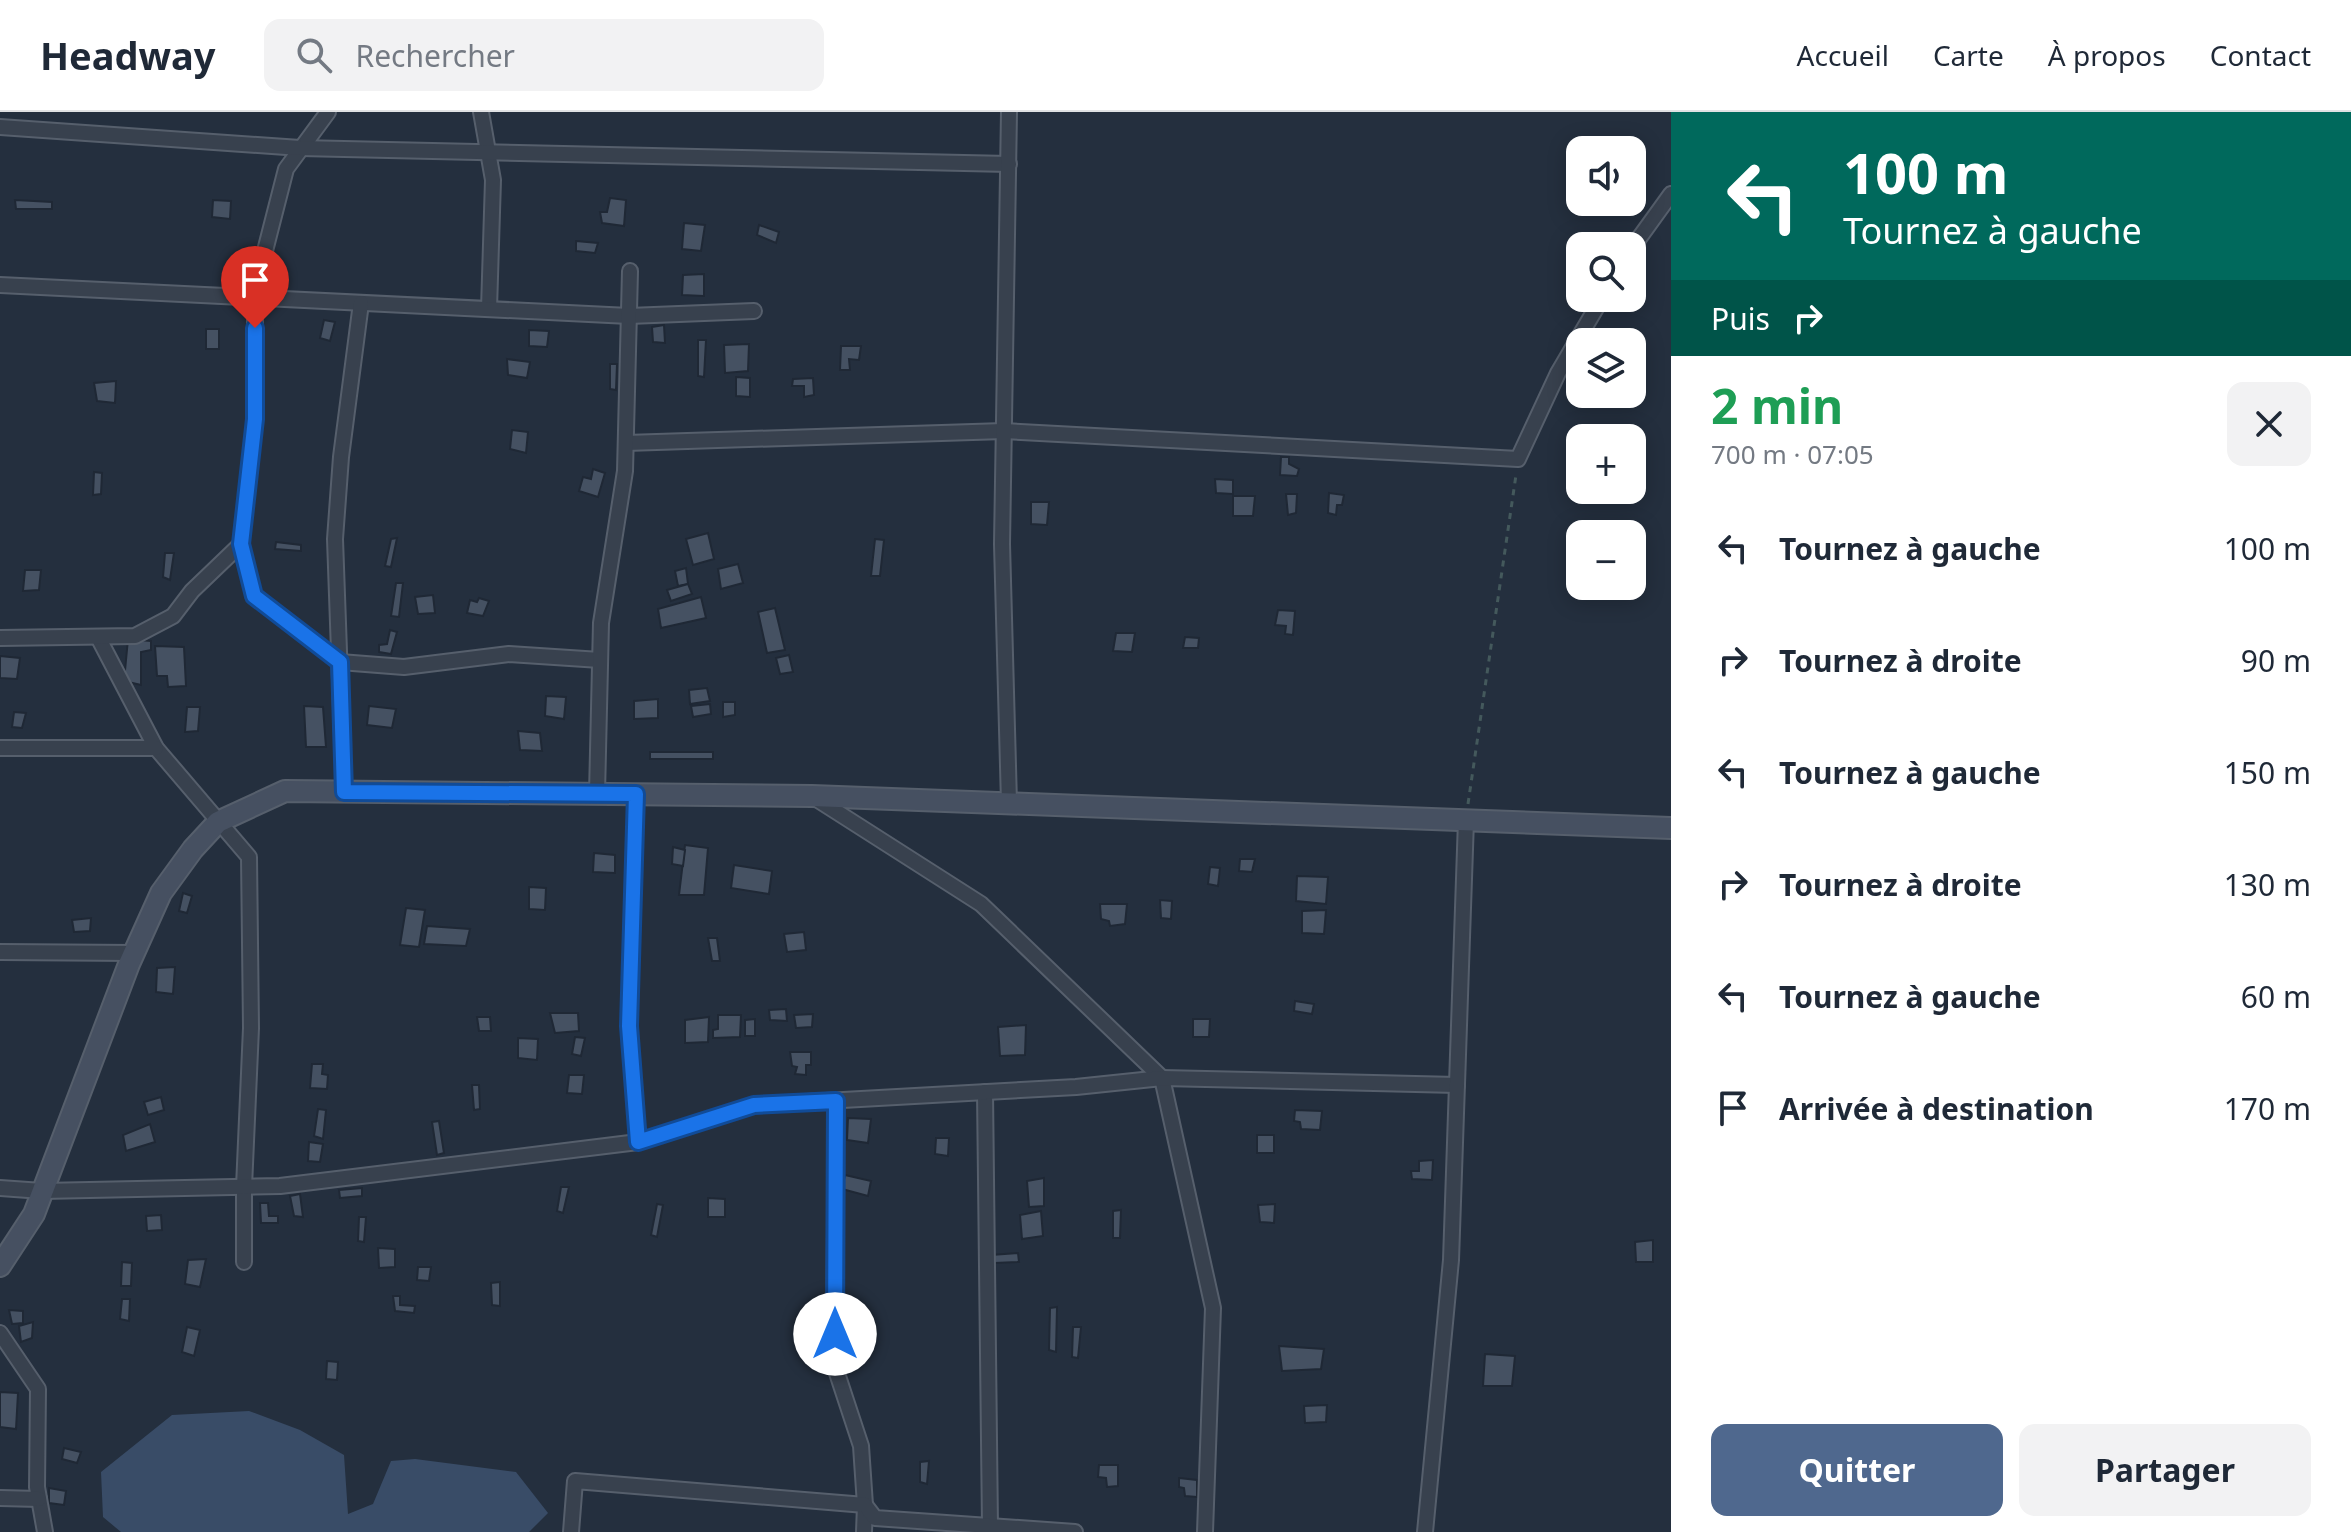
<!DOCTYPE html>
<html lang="fr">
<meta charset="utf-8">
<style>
:root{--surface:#fff;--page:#f2f2f3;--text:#1f2937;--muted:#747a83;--line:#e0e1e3;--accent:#4f688e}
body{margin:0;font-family:"Noto Sans",sans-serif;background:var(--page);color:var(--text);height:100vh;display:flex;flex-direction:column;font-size:30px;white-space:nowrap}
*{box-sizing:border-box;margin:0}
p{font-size:26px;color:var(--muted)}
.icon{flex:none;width:44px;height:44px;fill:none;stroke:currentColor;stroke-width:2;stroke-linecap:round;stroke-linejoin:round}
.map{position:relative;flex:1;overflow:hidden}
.sheet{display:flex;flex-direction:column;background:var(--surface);width:680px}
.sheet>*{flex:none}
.top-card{background:#00695c;color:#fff;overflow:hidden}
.controls{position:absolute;left:1566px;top:24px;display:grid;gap:16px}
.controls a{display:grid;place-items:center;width:80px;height:80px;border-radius:16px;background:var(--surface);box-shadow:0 4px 20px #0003;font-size:40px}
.pin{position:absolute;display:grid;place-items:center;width:68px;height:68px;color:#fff;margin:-82px -34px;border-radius:50% 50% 50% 0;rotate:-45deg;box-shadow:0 0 8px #0007}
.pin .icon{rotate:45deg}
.me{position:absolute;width:88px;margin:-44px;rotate:0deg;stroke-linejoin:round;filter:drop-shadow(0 0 6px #0008)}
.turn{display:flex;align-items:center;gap:28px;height:168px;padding:0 40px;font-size:36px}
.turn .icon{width:104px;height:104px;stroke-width:2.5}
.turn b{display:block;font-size:56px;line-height:68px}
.then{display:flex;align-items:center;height:76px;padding:0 40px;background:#0003;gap:16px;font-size:30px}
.round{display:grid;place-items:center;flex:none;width:84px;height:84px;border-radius:16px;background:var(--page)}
.head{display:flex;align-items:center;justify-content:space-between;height:136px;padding:0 40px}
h1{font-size:48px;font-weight:700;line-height:60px;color:#1e9e55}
.primary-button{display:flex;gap:16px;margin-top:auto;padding:16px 40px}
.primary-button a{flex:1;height:92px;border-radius:16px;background:var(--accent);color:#fff;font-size:32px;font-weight:700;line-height:92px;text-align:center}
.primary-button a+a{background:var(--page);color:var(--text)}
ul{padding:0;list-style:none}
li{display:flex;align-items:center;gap:24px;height:112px;padding:0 40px}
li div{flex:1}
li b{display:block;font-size:30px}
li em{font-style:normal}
header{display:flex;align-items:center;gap:48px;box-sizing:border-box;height:112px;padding:0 40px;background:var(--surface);border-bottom:2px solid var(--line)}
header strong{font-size:38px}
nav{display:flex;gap:44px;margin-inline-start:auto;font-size:28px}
.search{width:560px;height:72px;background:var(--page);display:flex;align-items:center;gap:20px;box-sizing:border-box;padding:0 28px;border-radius:16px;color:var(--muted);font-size:30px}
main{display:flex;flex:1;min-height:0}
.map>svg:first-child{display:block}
.water{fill:#394c67}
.building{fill:#455162;stroke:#1f2835;stroke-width:2}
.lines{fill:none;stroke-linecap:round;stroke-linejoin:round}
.street-casing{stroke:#565f6c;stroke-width:18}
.secondary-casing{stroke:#565f6c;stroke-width:24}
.path{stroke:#44595c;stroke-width:3;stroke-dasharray:6 6;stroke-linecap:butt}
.street{stroke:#38414e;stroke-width:14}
.secondary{stroke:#465061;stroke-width:20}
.route-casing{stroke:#114b97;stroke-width:20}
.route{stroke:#1a73e8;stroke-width:14}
</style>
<header>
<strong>Headway</strong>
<div class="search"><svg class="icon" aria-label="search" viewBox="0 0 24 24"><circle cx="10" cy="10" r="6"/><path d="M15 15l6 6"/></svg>Rechercher</div>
<nav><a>Accueil</a><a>Carte</a><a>À propos</a><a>Contact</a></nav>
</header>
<main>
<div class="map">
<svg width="1671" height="1420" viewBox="0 0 1671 1420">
<rect width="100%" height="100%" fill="#242f3e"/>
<path class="water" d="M249,1299l51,19 44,25 4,59 25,-10 18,-43 24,-2 101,13 32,41 -19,19h-408l-18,-15 -2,-45 71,-57z"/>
<g class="building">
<path d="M610,86l16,2 -2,26 -22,-3 -2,-11h7z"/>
<path d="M15,88l37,2v7h-36z"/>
<path d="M213,88l18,1 -1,18 -18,-2z"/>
<path d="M684,111l21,2 -4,26 -19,-2z"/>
<path d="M759,113l20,7 -3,11 -19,-8z"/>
<path d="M576,129l22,2 -3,10 -19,-2z"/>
<path d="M704,162v22l-22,-1 1,-20z"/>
<path d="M324,208l11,2 -5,19 -10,-3z"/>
<path d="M664,213l1,18 -12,-1 -1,-15z"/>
<rect x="206" y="217" width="13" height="20"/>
<path d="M529,218l20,1 -2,16 -18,-1z"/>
<path d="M698,228h8l-2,37 -6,-1z"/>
<path d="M749,232l-1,27 -23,2 -1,-28z"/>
<path d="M841,234h20l-2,14 -10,-1 1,11h-10z"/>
<path d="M507,247l23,3 -3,16 -19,-3z"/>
<path d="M610,252h7l-1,26 -6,-1z"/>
<path d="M736,265l14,1v19l-14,-1z"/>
<path d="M813,266l1,17 -10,2v-11h-12l1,-7z"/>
<path d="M116,269l-1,22 -18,-2 -3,-18z"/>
<path d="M512,318l16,2 -2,21 -16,-4z"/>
<path d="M1281,345h8v7l10,5 -2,7 -17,-1z"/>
<path d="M593,357l12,4 -7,24 -19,-6 4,-14 8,2z"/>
<path d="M94,360l8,1 -1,21 -8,1z"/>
<path d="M1215,367l18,1v14l-17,-1z"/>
<path d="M1329,381l15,2 -2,10h-5l-1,10 -8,-2z"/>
<path d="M1286,382h11l-1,19 -8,2z"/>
<path d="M1233,384h22l-2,20h-20z"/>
<path d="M1031,390h18l-2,23 -16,-1z"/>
<path d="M708,421l6,26 -21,6 -7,-26z"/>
<path d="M397,426l-6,29 -6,-1 6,-27z"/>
<path d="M875,427l9,1 -4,36h-9z"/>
<path d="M276,430l25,3v6l-26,-2z"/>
<path d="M165,441h9l-4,27 -7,-3z"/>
<path d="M738,452l5,19 -22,6 -3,-20z"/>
<path d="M686,456l2,16 -10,2 -3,-15z"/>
<path d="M25,458h16l-2,20 -16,1z"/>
<path d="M396,471h7l-4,34 -8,-1z"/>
<path d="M688,472l4,10 -21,7 -4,-11z"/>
<path d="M433,483l2,18 -17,1 -3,-17z"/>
<path d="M701,485l5,21 -45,10 -3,-19z"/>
<path d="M479,486l10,3 -6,15 -16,-3 3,-13 7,2z"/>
<path d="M775,496l10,42 -18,3 -9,-41z"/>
<path d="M1278,498l17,1 -2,24 -8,-1 1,-8 -11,-1z"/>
<path d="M390,518l7,2 -6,22 -12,-2v-7l8,-1z"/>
<path d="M1116,521h19l-3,19 -19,-1z"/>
<path d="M1185,525l14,1 -1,10h-15z"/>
<path d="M128,527l23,2v9l-10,2v33l-17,-4z"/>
<path d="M155,534l29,1 2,39 -18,1 -1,-11h-10z"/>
<path d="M789,543l4,17 -13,2 -4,-16z"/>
<path d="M0,544l20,2 -3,21 -17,-1z"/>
<path d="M707,576l3,13 -20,3 -1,-14z"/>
<path d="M546,584l20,1 -2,22 -19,-3z"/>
<path d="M658,587v19l-24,1v-18z"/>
<path d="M723,590h12v13l-12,2z"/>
<path d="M710,592l1,10 -18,3 -2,-11z"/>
<path d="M304,594l19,1 3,40h-20z"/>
<path d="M369,594l27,3 -4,19 -25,-3z"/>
<path d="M187,595h13l-2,24 -13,1z"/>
<path d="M14,600l12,1 -4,15 -10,-1z"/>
<path d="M518,619l22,2 2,18 -22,-1z"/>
<rect x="650" y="640" width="63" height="7"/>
<path d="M685,733l23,3 -4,47h-25z"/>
<path d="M673,735l12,3 -2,16 -11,-2z"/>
<path d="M594,741l21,2v18l-22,-1z"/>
<path d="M1240,747h15l-3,13 -13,-1z"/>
<path d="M734,753l38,6 -3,23 -38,-6z"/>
<path d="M1210,755l10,1 -2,18 -10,-2z"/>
<path d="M1297,764l31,1 -2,27 -30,-3z"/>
<path d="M529,775l17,1 -1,22 -16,-1z"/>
<path d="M183,781l9,3 -5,17 -8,-2z"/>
<path d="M1160,788l12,1 -1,18 -10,-1z"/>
<path d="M1100,792h27l-2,20 -15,2 -1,-5 -8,-2z"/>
<path d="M406,796l19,2 -6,37 -19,-2z"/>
<path d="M1326,798l-2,24 -22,-1v-22z"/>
<path d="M91,806l-1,13 -16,1 -2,-12z"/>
<path d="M427,814l43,3 -4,17 -42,-2z"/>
<path d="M804,820l2,18 -19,2 -3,-18z"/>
<path d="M708,826h9l3,23h-8z"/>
<path d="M175,855l-2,27 -17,-2 1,-24z"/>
<path d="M1295,889l19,3 -2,10 -18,-3z"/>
<path d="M786,897l1,12 -17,-1 -1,-10z"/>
<path d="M550,901h28l1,18 -24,2z"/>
<path d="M813,902l-1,13 -16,1 -2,-13z"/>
<path d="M718,903h23l-1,22 -27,1v-8l5,-1z"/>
<path d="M477,905h13l1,14h-12z"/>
<path d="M709,905l-1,25 -23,1v-23z"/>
<path d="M755,907v17h-10v-16z"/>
<path d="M1193,907h17l-1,18h-16z"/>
<path d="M1026,913l-1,30 -25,1 -2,-29z"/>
<path d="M575,925l10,1 -4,18 -9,-2z"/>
<path d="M518,926l20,1 -1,21 -19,-2z"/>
<path d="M790,940h21v13h-5v10l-11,-1 2,-7 -5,-1z"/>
<path d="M312,952h11l-1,10 6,1 -1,14 -17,-1z"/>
<path d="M569,963h15l-2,19 -15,-1z"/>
<path d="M472,973h7l1,24 -6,1z"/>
<path d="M161,985l3,13 -16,5 -4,-13z"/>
<path d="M318,997l8,1 -3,29 -9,-3z"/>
<path d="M1295,998l27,1 -2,19 -19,-1 -1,-7 -6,-1z"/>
<path d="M848,1006l23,1 -3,24 -21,-3z"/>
<path d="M439,1009l5,32 -7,2 -5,-33z"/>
<path d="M150,1012l5,18 -29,9 -3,-16z"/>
<rect x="1257" y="1023" width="17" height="18"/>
<path d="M936,1026h13l-1,18 -13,-2z"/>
<path d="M309,1030l14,2 -3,18 -12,-1z"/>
<path d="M1433,1048l-1,20 -20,-1 -1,-8h8v-10z"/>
<path d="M845,1063l26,6 -3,15 -26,-7z"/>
<path d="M1044,1066v28l-15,1 -2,-26z"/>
<path d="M561,1075h8l-6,26 -6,-2z"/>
<path d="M362,1076v8l-22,2 -1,-8z"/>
<path d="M300,1082l3,23 -9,-1 -4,-20z"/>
<path d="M708,1086l17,1v18h-17z"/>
<path d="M260,1091h8l1,13h9v7h-17z"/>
<path d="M657,1092l6,1 -6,32 -6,-2z"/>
<path d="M1275,1092l-1,19 -14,-1 -2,-17z"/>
<path d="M1121,1098l-1,28h-7v-27z"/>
<path d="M1041,1099l2,25 -21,3 -2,-24z"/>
<path d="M161,1103l1,15 -15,1 -1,-15z"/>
<path d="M359,1105h7l-2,25 -6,-1z"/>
<path d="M1653,1128v22h-17l-1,-20z"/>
<path d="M378,1136l17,1v18l-16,1z"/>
<path d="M1018,1141l1,9 -25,1 -3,-8z"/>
<path d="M206,1147l-6,28 -15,-3 3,-24z"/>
<path d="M122,1150l10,1 -1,23h-10z"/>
<path d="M418,1155h13l-2,14 -12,-1z"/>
<path d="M500,1170v24l-8,-1 -1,-22z"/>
<path d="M393,1184h7v9l15,1 -1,7 -19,-2z"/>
<path d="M122,1187h8l-1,22 -9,-2z"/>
<path d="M1057,1195l-1,45 -7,-2 1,-42z"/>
<path d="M9,1198l14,1v12l-11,1z"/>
<path d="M33,1210l-1,16 -11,4 -2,-16z"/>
<path d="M187,1215l13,3 -6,26 -12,-4z"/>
<path d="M1073,1215h8l-3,31 -6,-1z"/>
<path d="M1279,1234l45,3 -3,20 -39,2z"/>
<path d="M1485,1242l30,2 -3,30h-29z"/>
<path d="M327,1249l11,1 -1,18 -11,-1z"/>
<path d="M0,1280l18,1 -2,36 -16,-2z"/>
<path d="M1327,1293l-1,17 -21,1 -1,-17z"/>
<path d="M64,1336l17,4 -4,11 -15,-4z"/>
<path d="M929,1349l-2,23 -7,-2v-20z"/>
<path d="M1099,1353h19v21l-11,1 -1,-9 -8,-1z"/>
<path d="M1179,1366l18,2v17l-12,-1 -1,-8 -5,-1z"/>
<path d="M49,1376l17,3 -2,14 -15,-2z"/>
</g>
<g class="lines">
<g class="street-casing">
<g id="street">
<path d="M328,0l-42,57 -31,121v129l-14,125 13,52 86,66 64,5 105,-13 91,6"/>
<path d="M481,0l12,68 -4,129"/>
<path d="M0,15l300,21 709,16"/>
<path d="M1632,136l39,-54"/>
<path d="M0,173l629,31 125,-5"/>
<path d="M626,331l378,-12 514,28 40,-86 44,-75"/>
<path d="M98,525l58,111 93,109 2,171 -7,159v75"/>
<path d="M0,526l135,-2 38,-20 19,-25 49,-47"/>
<path d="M0,636h156"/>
<path d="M344,680l-9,-253 6,-82 20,-154"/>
<path d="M597,682l4,-171 24,-152 5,-200"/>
<path d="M636,682l-7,232 9,116"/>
<path d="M815,686l166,106 181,174 51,230 -8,224"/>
<path d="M1009,691l-7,-259 7,-432"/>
<path d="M0,840l134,1"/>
<path d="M985,980l5,435"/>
<path d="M836,989l-2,263 27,82 4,59 -1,27"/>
<path d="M0,1076l42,3 238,-5 358,-44 116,-37 322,-18 86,-9 295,7"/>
<path d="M0,1221l38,56 -1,98 8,45"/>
<path d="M0,1386l39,1"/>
<path d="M571,1420l4,-51 290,24 10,13 200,14"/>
<path d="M1425,1420l26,-272 15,-440"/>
</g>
</g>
<g class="secondary-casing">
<path id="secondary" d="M0,1154l34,-52 95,-250 32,-71 32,-44 25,-27 67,-31 527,5 859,32"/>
</g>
<path class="path" d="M1468,692l48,-329"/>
<use href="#street" class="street"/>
<use href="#secondary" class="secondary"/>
</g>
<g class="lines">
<g class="route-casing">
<path id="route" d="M255,216v91l-14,125 13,52 86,66 4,130 292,2 -7,232 9,116 116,-37 82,-4 -1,233"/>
</g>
<use href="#route" class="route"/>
</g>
</svg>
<div class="controls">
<a><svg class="icon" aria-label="sound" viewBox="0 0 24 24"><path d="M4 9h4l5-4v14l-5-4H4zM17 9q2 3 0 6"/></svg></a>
<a><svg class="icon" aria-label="search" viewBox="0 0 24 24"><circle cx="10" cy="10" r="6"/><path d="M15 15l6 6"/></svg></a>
<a><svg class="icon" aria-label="layers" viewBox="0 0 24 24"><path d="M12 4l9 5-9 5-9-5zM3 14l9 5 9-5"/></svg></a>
<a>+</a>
<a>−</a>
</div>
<div class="pin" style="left:255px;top:216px;background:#d93025"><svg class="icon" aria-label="arrive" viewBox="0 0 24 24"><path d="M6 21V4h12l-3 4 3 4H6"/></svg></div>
<svg class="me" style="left:835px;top:1222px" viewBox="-20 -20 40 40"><circle r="19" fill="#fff"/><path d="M0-13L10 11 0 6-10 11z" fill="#1a73e8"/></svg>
</div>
<section class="sheet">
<div class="top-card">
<div class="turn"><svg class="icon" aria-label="left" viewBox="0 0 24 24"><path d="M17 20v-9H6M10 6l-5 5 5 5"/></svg><div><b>100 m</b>Tournez à gauche</div></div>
<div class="then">Puis<svg class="icon" aria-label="right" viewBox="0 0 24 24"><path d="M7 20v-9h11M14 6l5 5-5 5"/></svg></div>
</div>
<div class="head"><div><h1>2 min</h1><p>700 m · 07:05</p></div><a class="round"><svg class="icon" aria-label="close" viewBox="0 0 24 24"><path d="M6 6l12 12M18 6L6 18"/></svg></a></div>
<ul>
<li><svg class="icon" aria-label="left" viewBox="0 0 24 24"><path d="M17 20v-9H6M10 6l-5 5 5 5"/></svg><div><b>Tournez à gauche</b></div><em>100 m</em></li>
<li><svg class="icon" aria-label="right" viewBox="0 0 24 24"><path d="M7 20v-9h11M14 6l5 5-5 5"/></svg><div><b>Tournez à droite</b></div><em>90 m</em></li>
<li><svg class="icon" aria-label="left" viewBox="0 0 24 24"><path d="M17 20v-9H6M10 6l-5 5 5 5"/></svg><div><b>Tournez à gauche</b></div><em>150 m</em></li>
<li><svg class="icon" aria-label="right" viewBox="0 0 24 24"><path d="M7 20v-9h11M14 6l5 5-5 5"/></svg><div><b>Tournez à droite</b></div><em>130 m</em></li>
<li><svg class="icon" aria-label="left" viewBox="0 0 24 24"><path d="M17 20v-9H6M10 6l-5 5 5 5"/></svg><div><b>Tournez à gauche</b></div><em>60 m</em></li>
<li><svg class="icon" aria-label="arrive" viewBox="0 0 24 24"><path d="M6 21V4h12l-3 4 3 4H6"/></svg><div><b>Arrivée à destination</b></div><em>170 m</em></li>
</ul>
<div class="primary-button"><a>Quitter</a><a>Partager</a></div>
</section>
</main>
